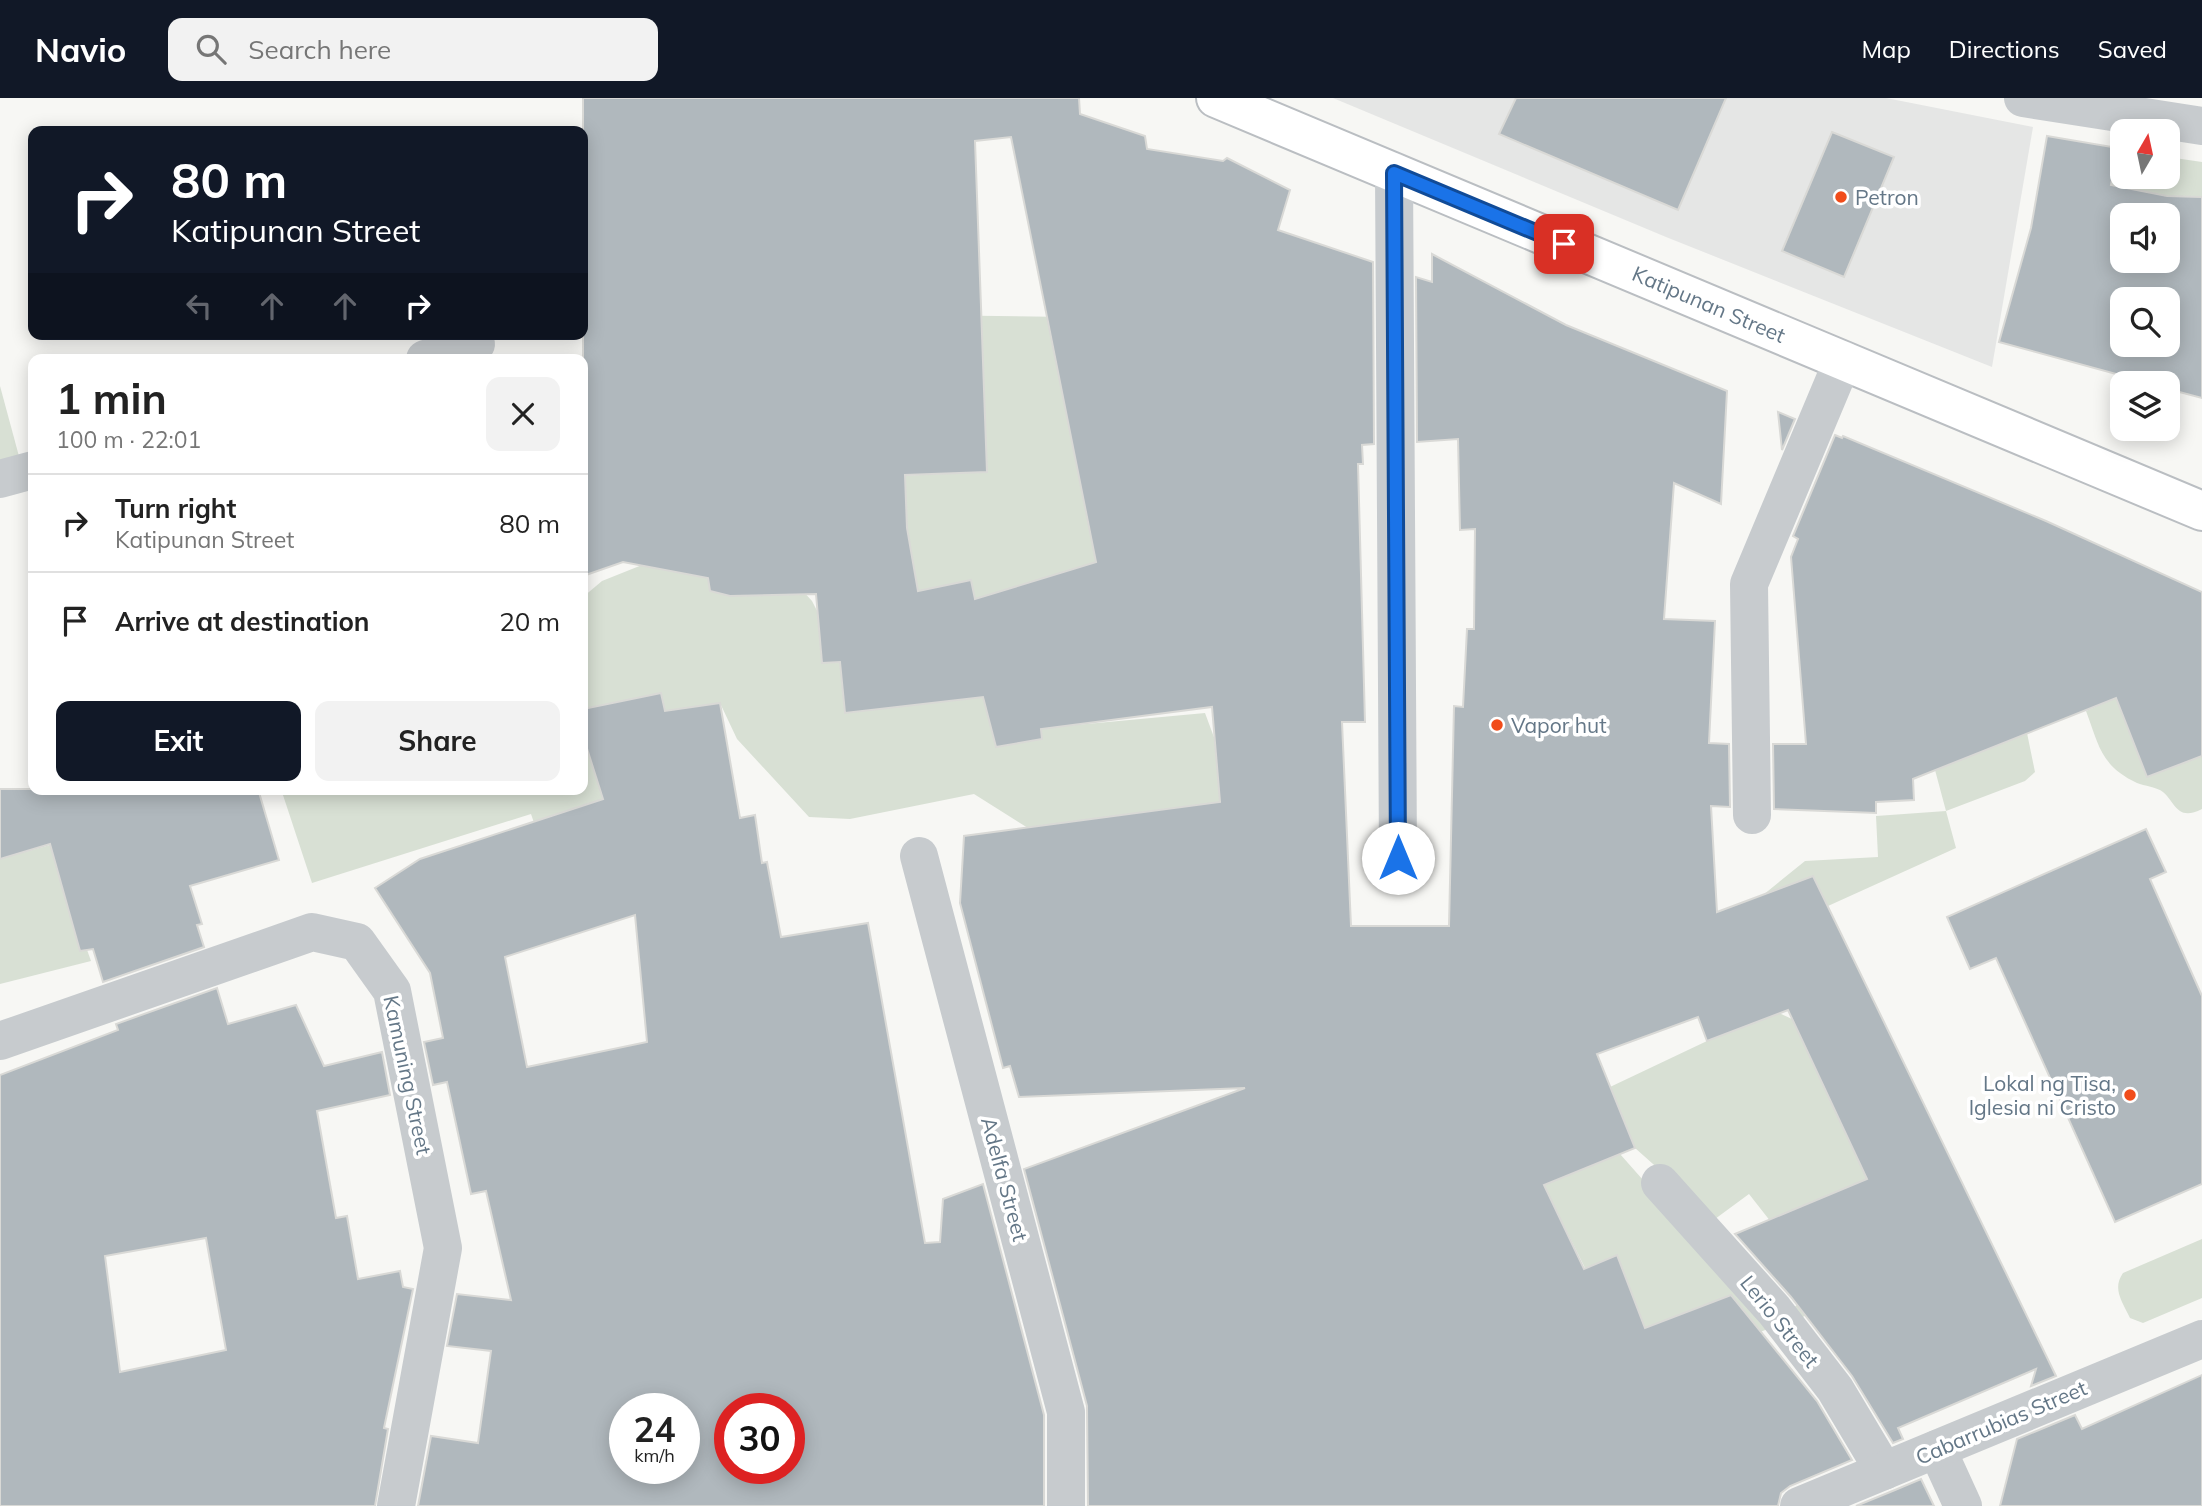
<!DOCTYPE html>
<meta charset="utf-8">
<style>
:root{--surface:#fff;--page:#f2f2f2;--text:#222;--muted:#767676;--line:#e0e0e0;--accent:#111827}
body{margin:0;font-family:Mulish,sans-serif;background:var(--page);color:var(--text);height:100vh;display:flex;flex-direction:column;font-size:26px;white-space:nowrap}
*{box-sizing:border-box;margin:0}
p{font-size:23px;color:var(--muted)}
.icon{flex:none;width:38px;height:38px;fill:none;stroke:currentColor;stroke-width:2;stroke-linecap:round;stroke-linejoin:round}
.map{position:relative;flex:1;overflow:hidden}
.drawer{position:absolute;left:28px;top:256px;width:560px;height:441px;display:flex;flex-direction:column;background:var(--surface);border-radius:14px;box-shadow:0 4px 18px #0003}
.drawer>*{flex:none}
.banner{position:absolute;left:28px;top:28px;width:560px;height:214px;border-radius:14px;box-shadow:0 4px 18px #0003;background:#111827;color:#fff;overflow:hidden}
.needle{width:46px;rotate:9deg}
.buttons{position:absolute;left:2110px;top:21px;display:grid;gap:14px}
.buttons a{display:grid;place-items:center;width:70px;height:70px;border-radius:14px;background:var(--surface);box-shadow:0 4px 18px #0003;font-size:35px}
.speed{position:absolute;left:609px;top:1295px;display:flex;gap:14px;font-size:35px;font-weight:700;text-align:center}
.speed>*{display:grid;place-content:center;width:91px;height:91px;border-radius:50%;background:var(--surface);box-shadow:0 4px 18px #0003;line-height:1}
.speed small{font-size:18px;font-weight:400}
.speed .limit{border:10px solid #d22;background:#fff;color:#111}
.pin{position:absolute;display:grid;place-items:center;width:60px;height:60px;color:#fff;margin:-30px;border-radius:14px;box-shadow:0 4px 10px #0006}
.me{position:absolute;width:77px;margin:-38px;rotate:0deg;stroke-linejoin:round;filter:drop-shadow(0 0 5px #0008)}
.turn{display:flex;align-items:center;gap:24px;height:147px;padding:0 28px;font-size:32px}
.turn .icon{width:91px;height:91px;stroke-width:2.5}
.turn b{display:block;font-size:49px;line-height:60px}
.lanes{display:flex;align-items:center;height:66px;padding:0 28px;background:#0003;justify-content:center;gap:35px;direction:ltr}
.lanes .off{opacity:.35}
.round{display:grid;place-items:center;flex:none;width:74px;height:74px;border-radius:14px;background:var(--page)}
.headline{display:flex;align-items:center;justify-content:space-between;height:119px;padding:0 28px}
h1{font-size:42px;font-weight:700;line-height:52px}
.primary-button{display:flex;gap:14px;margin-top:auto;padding:14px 28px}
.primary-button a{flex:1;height:80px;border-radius:14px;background:var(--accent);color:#fff;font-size:28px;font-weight:700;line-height:80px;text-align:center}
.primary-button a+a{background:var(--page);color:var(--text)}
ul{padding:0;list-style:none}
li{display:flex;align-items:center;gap:21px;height:98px;padding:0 28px;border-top:2px solid var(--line)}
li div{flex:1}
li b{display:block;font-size:26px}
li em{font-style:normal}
header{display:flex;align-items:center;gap:42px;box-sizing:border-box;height:98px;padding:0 35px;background:var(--accent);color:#fff}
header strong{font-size:33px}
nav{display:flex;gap:38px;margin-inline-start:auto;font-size:24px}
.search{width:490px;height:63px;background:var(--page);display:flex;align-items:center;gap:18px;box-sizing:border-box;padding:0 24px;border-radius:14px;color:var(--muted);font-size:26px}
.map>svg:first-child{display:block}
.built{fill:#e5e6e5}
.green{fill:#d8e0d4}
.building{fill:#b0b8bd;stroke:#d9d9d6;stroke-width:2;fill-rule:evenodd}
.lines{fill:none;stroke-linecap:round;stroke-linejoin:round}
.major-casing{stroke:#babec2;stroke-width:42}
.minor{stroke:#c7cbce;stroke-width:38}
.major{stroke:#fff;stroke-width:38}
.route-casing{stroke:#114b97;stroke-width:18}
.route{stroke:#1a73e8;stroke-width:12}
.poi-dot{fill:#f14c1a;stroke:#fff;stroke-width:2.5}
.labels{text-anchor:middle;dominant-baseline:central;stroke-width:7;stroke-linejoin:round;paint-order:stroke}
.poi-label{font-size:21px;fill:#647787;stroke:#fff;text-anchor:start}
.street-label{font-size:21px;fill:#647787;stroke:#fff}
</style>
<header>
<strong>Navio</strong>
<div class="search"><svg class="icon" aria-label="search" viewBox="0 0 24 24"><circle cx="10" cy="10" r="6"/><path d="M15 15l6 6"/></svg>Search here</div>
<nav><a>Map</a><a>Directions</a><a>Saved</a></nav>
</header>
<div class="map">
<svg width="2202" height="1408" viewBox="0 0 2202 1408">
<rect width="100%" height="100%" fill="#f7f7f4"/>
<path class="built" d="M1333,0h553l147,29 -41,240 -326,-130z"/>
<g class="green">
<path d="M2118,50l5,1v28h45v-20l34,5v35l-35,-1 -56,-11z"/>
<path d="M916,217l151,2 30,245 -43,13v152l151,-14 10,27 6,79 -193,9 -54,-34 -124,25 -41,-2 -72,-78 -17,-36 -55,8 -4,-17 -78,15v-112l19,-16 40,-16 66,13 82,-1 22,24 45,88 19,-212 111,-5z"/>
<path d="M0,288l20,74 -20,5z"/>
<path d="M2116,600l32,79 48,-19 6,-17v68c-25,13 -27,-7 -39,-17 -6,-5 -19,-6 -26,-9 -36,-17 -38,-37 -51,-72z"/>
<path d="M2027,635l8,39 -10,9 -79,30 10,37 -128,58 7,16 -72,-27 42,-34 73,-4 -2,-41 70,-5 -11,-41z"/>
<path d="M583,638l35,109 -69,22 -18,-53 -219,69 -31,-94h302z"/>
<path d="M50,747l41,116 -91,23v-125z"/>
<path d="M1779,915l13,6 60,128 30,26 -81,34 42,93 -50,21 -5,-9 33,-26 -72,-92 -34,25 -80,-71 -25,-61 97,-46z"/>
<path d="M1620,1056l153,173 -60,23 -17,-42 -51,20 -28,-73 -32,13 -42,-84z"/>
<path d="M2202,1141v59l-59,25 -13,-5c-8,-17 -18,-29 -7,-45z"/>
</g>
<g class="building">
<path d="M583,0h496l1,16 65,22 2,13 76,12 4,-3 63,32 -12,40 95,32 1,182 -12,1 1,19h-5l7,258h-23l9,204h98l5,-220 9,1 4,-78h7l1,-100 -15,1 -2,-91 -41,3 -1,-165 16,5v-28l134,71 161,66 -6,113 -47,-21 -10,136 51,2 -6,122 20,1 1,63 -19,-1 6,106 96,-36 243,500 -25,10 5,-17 -138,59 5,11 -10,4 -41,-67 -61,-79 -56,-63 132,-55 -79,-169 -81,31 -9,-24 -101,37 38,94 -91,37 40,84 33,-14 28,73 86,-33 86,106 35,59 -62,26 -9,7 -3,13h-690l-1,-100 -63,-237 221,-81 -226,9 -9,-31 -7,2 -43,-165 4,-67 256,-34 -8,-95 -171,22 1,10 -46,8 -13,-50 -138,16 -5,-51 -18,1 -6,-69 -86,2 -20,-5 -2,-13 -85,-16 -40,14zM1011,39l85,425 -121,37 -4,-19 -53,11 -11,-63 -2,-53 82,-3 -12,-331z"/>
<path d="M1516,0h210l-48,112 -179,-76z"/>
<path d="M1832,34l62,25 -50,120 -62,-26z"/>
<path d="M2047,38l71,12 -7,37 56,11 35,1v201l-34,-9v-6h-19l-150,-41 32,-114zM2123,117h45v46h-45zM2123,201h45v46h-45z"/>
<path d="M1778,314l17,7 -13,31z"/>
<path d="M1835,337l7,3 1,-2 203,85 156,71v164l-55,21 -31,-79 -203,81 1,21 -38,2v11l-102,-4 -1,-65h33l-15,-187 7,-18 -5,-3z"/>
<path d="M661,595l4,18 55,-8 20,115 15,-3 7,48 5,-1 14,75 87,-14 57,320 15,-1 3,-43 40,-15 61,231v91h-626l13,-70 47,7 13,-92 -44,-5 10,-52 54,6 -25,-109 -15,3 -24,-112 -14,3 -9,-43 19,-4 -13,-65 -55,-85 45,-29 183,-60 -20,-63v-27zM635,817l12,127 -120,25 -22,-110zM625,1311h59v59h-59zM730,1311h59v59h-59z"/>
<path d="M0,691h258l21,71 -89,26 12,38 -5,1 7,22 -101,35 -10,-33 -13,2 -30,-107 -50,15z"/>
<path d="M2146,731l20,43 -16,7 52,117v188l-87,38 -119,-264 -26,11 -23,-52z"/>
<path d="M217,890l11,36 68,-19 28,61 58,-14 8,43 -73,16 19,107 11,-2 11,63 42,-8 3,16 10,2 -29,139 4,1 -13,77h-375v-431l118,-45 -2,-6zM206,1140l20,112 -106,22 -15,-116z"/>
<path d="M2202,1277v131h-202l17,-67 58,-24 7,14z"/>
<path d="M1921,1381l13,27h-78l39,-16z"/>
</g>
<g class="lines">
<g class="major-casing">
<path id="major" d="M1216,0l986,413"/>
</g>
<g class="minor">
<path d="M2023,0l179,28"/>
<path d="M1394,74l4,685"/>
<path d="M425,261l51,-15"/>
<path d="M0,381l33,-9"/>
<path d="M1752,717l-3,-231 94,-224"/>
<path d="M919,758l147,556v94"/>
<path d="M0,943l312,-109 45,10 35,49 51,257 -47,258"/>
<path d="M1660,1085l114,127 61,79 49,82"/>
<path d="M1937,1351l26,57"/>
<path d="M1799,1408l403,-167"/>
</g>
<use href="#major" class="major"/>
</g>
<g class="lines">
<g class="route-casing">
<path id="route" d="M1398,760l-4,-685 170,71"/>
</g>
<use href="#route" class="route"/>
</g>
<g class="poi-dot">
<circle cx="1841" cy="99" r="7"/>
<circle cx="1497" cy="627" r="7"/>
<circle cx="2130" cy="997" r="7"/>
</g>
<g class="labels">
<g class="poi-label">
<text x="1855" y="99">Petron</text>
<text x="1511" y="627">Vapor hut</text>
<text x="2116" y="985" text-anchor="end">Lokal ng Tisa,<tspan x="2116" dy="24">Iglesia ni Cristo</tspan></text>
</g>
<g class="street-label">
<text transform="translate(1709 206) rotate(23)">Katipunan Street</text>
<text transform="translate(408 977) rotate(78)">Kamuning Street</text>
<text transform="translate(1005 1081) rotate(75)">Adelfa Street</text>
<text transform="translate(1780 1223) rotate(51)">Lerio Street</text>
<text transform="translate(2001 1324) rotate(-23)">Cabarrubias Street</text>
</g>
</g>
</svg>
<div class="buttons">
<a><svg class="needle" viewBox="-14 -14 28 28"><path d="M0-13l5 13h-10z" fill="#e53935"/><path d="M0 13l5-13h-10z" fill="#767676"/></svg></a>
<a><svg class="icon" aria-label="sound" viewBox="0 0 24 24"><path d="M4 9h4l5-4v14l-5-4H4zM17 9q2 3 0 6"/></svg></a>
<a><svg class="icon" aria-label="search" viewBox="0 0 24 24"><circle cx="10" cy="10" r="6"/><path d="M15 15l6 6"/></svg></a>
<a><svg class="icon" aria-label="layers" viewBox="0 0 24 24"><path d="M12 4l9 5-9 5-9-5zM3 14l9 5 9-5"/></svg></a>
</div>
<div class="speed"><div>24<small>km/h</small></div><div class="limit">30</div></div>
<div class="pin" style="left:1564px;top:146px;background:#d93025"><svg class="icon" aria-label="arrive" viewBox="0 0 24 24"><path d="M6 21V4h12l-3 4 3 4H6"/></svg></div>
<svg class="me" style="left:1398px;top:760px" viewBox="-20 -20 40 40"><circle r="19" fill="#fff"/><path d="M0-13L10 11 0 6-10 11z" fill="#1a73e8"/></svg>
<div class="banner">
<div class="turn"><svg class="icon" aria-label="right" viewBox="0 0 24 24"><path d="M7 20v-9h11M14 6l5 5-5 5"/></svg><div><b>80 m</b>Katipunan Street</div></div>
<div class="lanes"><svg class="icon off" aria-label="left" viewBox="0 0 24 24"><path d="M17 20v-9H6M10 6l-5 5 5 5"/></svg><svg class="icon off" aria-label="ahead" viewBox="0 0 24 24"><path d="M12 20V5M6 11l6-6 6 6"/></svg><svg class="icon off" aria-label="ahead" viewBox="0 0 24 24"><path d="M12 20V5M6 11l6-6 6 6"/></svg><svg class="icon" aria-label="right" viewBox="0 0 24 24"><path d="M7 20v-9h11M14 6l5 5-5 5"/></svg></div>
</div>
<section class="drawer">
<div class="headline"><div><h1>1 min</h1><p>100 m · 22:01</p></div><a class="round"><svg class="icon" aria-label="close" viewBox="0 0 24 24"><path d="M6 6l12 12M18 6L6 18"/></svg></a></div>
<ul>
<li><svg class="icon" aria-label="right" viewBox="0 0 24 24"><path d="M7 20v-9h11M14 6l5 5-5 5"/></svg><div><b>Turn right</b><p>Katipunan Street</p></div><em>80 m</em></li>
<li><svg class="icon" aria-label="arrive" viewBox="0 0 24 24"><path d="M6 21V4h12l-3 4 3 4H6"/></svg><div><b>Arrive at destination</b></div><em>20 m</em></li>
</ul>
<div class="primary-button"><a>Exit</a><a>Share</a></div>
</section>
</div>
